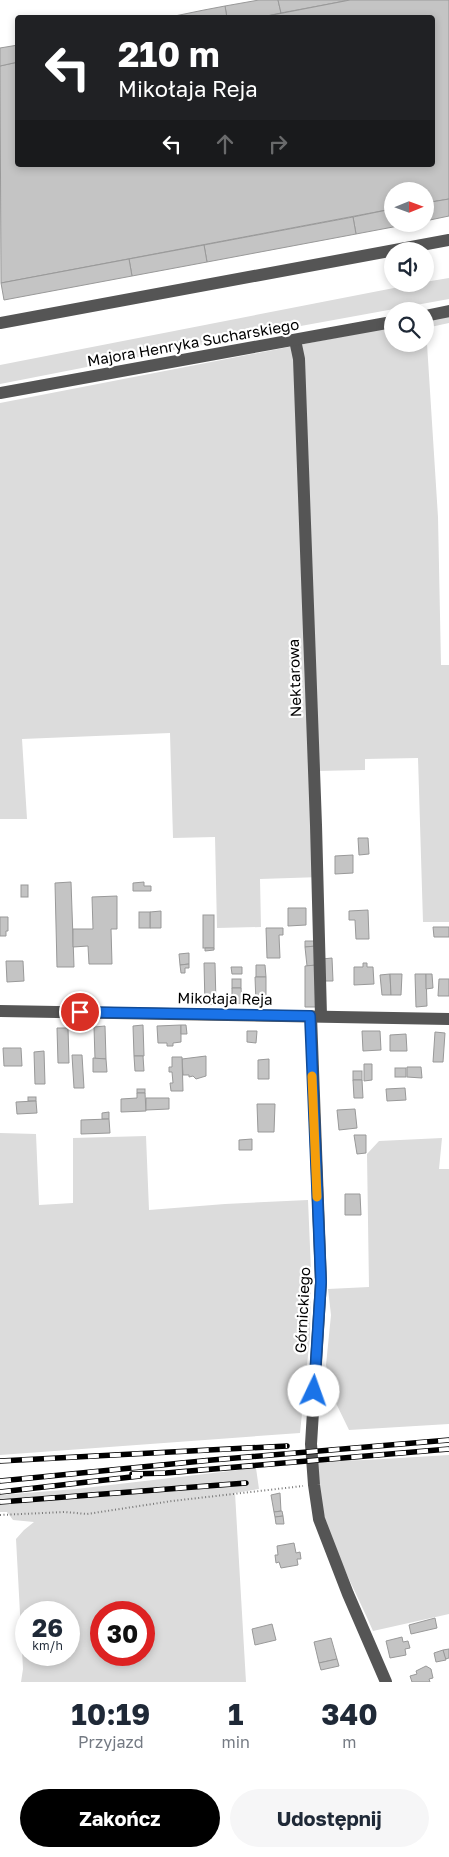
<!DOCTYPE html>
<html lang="pl">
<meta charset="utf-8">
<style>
:root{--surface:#fff;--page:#f6f6f7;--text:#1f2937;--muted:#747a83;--accent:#000}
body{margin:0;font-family:"Golos Text",sans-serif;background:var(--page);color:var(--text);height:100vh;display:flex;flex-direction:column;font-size:19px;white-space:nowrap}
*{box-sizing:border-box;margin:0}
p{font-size:16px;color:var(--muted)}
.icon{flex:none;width:28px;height:28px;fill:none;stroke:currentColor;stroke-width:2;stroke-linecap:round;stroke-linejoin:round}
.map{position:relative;height:1682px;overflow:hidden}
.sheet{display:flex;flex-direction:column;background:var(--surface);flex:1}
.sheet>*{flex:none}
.banner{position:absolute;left:15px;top:15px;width:420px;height:152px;border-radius:5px;box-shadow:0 2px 8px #0003;background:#202124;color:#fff;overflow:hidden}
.needle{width:32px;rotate:89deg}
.controls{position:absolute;left:384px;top:182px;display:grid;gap:10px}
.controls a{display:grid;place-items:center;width:50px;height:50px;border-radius:50%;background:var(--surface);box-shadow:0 2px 8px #0003;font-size:25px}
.speed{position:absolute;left:15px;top:1601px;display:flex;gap:10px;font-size:25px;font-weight:700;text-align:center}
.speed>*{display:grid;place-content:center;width:65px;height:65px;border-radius:50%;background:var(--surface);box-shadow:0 2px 8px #0003;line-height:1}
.speed small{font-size:12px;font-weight:400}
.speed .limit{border:8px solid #d22;background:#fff;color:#111}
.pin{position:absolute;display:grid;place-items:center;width:42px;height:42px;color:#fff;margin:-21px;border:2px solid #fff;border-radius:50%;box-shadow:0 1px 5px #0007}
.me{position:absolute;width:55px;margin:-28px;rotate:3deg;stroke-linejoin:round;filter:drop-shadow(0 0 4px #0008)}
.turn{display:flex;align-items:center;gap:18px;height:105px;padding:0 20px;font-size:22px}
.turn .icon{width:65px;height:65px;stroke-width:2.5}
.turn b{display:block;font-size:35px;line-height:42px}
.lanes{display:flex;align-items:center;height:48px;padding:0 20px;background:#0003;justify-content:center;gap:25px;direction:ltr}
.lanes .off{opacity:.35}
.eta{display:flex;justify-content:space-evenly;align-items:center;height:85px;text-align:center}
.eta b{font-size:30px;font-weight:700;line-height:35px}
.primary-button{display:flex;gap:10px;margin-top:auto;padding:10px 20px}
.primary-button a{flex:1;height:58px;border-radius:30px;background:var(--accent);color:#fff;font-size:20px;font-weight:700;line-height:58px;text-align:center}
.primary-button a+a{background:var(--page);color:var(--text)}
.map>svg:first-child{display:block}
.green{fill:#dcdcdc;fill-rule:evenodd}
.building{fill:#c4c4c4;stroke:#999}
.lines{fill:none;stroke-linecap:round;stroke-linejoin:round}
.path{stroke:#777;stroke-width:2;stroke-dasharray:1 2.5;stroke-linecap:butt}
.minor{stroke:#555;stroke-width:12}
.rail-casing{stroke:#000;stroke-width:5.5}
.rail{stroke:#fff;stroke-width:4;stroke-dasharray:11;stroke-linecap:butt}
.route-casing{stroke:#114b97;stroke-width:12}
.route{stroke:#1a73e8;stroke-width:9}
.slow{stroke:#f59e0b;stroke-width:9}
.labels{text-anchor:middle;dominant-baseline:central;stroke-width:4.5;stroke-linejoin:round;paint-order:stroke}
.street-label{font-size:15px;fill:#000;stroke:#fff}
</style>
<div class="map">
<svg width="449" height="1682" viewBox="0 0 449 1682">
<rect width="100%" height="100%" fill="#fff"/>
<g class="green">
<path d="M449,278v21l-219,40 -230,45v-19l394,-77 31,-4v-2z"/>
<path d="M449,316v7l-23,5 12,189 3,148h8v257h-26l-5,-164 -53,1v11l-48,1 4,106 -61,2 1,48 -44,1 -2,-91 -42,1 -3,-105 -148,6 5,80h-27v-416l392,-76v17h33v-23z"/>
<path d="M0,1133l36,1 3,71 34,-2v-65l73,-2 3,74 76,-6 83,-4 3,71 -1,65 -10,97 -300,22z"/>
<path d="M442,1138l-3,31h10v255l-100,6 -16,-33 -7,-32 5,-50 -3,-26 41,-2 -2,-133 12,-13z"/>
<path d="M449,1455v159l-76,17c-18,-42 -44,-87 -53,-132 -3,-12 -2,-25 -2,-38l49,-1z"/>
<path d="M256,1468l3,21 -24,4 11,189h-225l2,-13 -7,-130 8,-9 10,-8 -21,-2 -6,-8h-7v-17l76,-6zM69,1612v43h-43v-43zM144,1612v43h-43v-43z"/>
</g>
<g class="building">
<path d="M259,0h19l3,13 -24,5h-30l-2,-12z"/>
<path d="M278,0h72l-69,13z"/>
<path d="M350,0h99v199l-24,4v-12h-33v18l-391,74 -1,-217 18,-4v103h414v-147h-175z"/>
<path d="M225,6l2,12h-62l39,-8z"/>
<path d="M18,45v17l-18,4v-18z"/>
<path d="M449,199v17l-24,5v-18z"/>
<path d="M392,209v15h17l-53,10 -3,-17z"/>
<path d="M353,217l3,17 -149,28 -3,-17z"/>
<path d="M204,245l3,17 -75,14 -3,-17z"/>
<path d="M129,259l3,17 -128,24 -3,-17z"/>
<path d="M358,838h10l1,16 -10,1z"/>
<path d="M353,855v18l-18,1v-18z"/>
<path d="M71,882l3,85h-17l-2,-84z"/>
<path d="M144,882v4h7v5h-18v-8z"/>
<rect x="21" y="885" width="7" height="12"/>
<path d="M117,896v33h-6l1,35h-23l-1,-18 -15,1v-18h20l-1,-32z"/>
<path d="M288,908h18v17l-18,1z"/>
<path d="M368,910l1,29h-13l-1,-19h-6v-9z"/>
<path d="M161,911v17h-11v-16z"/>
<rect x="139" y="912" width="11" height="16"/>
<rect x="203" y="915" width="11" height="33"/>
<path d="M0,917h8v14h-2v5h-6z"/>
<path d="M433,927h16v10h-15z"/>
<path d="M266,928h17v7h-4l1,23h-13z"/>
<path d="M305,941h11v5l-11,1z"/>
<path d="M316,946l1,19 -10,1 -2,-19z"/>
<path d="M205,948h9v2l-9,1z"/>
<path d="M189,953v11l-9,1 -1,-11z"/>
<path d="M332,958l1,23h-10l-1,-22z"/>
<path d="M6,961h17l1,20 -17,1z"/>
<path d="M204,963h11l1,41 -11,1z"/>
<path d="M363,963h4v4h6l1,17 -20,1v-18h9z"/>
<path d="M189,964v4h-4v5h-4l-1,-8z"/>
<path d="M256,965h9l1,12h-10z"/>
<path d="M316,965v42h-11v-41z"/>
<path d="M231,967h11v7h-10z"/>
<path d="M390,974l1,21h-9l-2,-20z"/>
<path d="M390,974h12l-1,21h-10z"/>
<path d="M415,974h11l1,32 -11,1z"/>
<path d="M426,974h6l1,14 -7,1z"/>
<path d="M255,977h11v26h-10z"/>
<rect x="232" y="979" width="9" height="9"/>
<path d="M439,979h10v17h-11z"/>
<path d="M232,988h9l1,15 -10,1z"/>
<path d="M143,1025l1,31h-10l-1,-30z"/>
<path d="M181,1025v17l-8,1v3h-6v-3h-9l-1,-17z"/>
<path d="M181,1025h5l1,9h-6z"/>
<path d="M105,1026l1,33h-11l-1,-32z"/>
<path d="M57,1028h11l1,35h-11z"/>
<path d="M247,1031h10l-1,12 -9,-1z"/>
<path d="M362,1031h18l1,19 -18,1z"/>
<path d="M435,1032l10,1 -2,29h-10z"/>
<path d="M406,1034l1,17h-17v-16z"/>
<path d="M3,1048h18l1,18h-18z"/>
<path d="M44,1051l1,33h-10l-1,-32z"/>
<path d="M72,1055h10l2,33h-10z"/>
<path d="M134,1056h9l1,15h-9z"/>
<path d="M206,1056v20l-10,3 -3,-3 -4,1v-2h-6l-1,-16z"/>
<path d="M172,1057h10l1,34h-12l-1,-8h3l-1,-11h-3v-5h3z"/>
<path d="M93,1058l13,1 1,13h-14z"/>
<path d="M269,1059v20h-11v-19z"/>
<path d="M364,1064h8v16l-8,1z"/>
<path d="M407,1067h14l1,11 -15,-1z"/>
<rect x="395" y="1068" width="11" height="9"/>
<rect x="353" y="1071" width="9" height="9"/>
<path d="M353,1080h9l1,18h-9z"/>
<path d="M405,1088l1,12 -19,1 -1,-12z"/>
<rect x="137" y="1089" width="8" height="4"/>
<path d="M137,1093h8l1,18 -25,1v-13l16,-1z"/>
<rect x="28" y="1097" width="8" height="4"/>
<path d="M146,1098h23v11l-23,1z"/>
<path d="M36,1101l1,12 -20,1 -1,-12z"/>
<path d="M257,1104h18l-1,28h-16z"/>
<path d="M355,1109l2,19 -18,2 -2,-20z"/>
<path d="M109,1112v7h-7v-6z"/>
<path d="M109,1119l1,14 -29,1v-14z"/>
<path d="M354,1135h12v18l-9,1z"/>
<path d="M252,1139v11h-13v-10z"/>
<path d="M345,1194h15l1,21h-16z"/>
<path d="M280,1493l1,18 -7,1 -3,-17z"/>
<path d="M282,1511l1,5 -8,1 -1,-5z"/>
<path d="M283,1516l1,8h-8l-1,-7z"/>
<path d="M294,1543l2,10 4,-1 1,7h-4l1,6 -17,3 -2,-6 -3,1 -1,-8h3l-1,-9z"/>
<path d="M435,1618l2,10 -26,6 -2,-9z"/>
<path d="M272,1624l4,16 -21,5 -3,-16z"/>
<path d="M402,1637l1,5 5,-1 2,7 -5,1 1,6 -16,3 -4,-17z"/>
<path d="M331,1638l6,21 -18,4 -5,-21z"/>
<path d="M449,1649v9l-4,1 -2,-9z"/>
<path d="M443,1650l3,10 -10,2 -2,-9z"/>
<path d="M337,1659l2,7 -18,4 -2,-7z"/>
<path d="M426,1666l5,3 2,9 -4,1 1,3h-18l-2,-6 7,-2 -1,-3z"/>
</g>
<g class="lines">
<path class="path" d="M0,1515l65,-3 22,2 85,-13 131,-15"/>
<g class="minor">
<path d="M425,316l24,-5"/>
<path d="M0,323l449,-83"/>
<path d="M295,340l4,19 17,466 5,191"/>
<path d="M0,393l392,-71"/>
<path d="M0,1011l449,8"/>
<path d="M311,1016l10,266 -10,162 3,41 5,34 29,75 38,88"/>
</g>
<g class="rail-casing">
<g id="rail">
<path d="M0,1461l287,-15"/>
<path d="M132,1474l34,-1 283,-24"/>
<path d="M0,1481l212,-21 237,-20"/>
<path d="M0,1492l140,-16"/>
<path d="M0,1502l246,-19"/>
</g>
</g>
<use href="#rail" class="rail"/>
</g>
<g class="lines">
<g class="route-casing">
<path id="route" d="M80,1012l230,4 11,266 -7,109"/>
</g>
<use href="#route" class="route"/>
<path class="slow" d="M312,1076l5,121"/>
</g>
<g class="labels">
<g class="street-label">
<text transform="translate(193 342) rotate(-10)">Majora Henryka Sucharskiego</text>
<text transform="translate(294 678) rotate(-92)">Nektarowa</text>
<text transform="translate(225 998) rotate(1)">Mikołaja Reja</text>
<text transform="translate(302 1310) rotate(-87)">Górnickiego</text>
</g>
</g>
</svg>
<div class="controls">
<a><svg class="needle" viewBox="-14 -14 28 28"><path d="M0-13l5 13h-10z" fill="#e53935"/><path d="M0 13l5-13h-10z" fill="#747a83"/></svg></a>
<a><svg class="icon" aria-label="sound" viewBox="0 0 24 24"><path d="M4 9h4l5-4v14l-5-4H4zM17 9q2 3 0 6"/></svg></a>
<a><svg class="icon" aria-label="search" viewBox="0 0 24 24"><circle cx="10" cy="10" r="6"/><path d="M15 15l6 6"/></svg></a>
</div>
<div class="speed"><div>26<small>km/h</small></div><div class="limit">30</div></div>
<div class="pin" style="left:80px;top:1012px;background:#d93025"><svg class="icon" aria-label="arrive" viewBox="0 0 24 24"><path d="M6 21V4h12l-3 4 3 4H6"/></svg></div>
<svg class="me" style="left:314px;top:1391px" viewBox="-20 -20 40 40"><circle r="19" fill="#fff"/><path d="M0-13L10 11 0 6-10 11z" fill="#1a73e8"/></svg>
<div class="banner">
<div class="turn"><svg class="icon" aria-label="left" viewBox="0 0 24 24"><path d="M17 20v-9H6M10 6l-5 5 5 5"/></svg><div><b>210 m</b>Mikołaja Reja</div></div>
<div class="lanes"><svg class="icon" aria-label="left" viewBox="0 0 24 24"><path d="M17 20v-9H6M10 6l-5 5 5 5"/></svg><svg class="icon off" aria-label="ahead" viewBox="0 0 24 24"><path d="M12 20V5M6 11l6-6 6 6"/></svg><svg class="icon off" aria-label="right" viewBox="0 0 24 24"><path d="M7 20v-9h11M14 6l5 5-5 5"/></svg></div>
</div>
</div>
<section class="sheet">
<div class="eta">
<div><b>10:19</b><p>Przyjazd</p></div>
<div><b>1</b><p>min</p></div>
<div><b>340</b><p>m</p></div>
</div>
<div class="primary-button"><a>Zakończ</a><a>Udostępnij</a></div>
</section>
